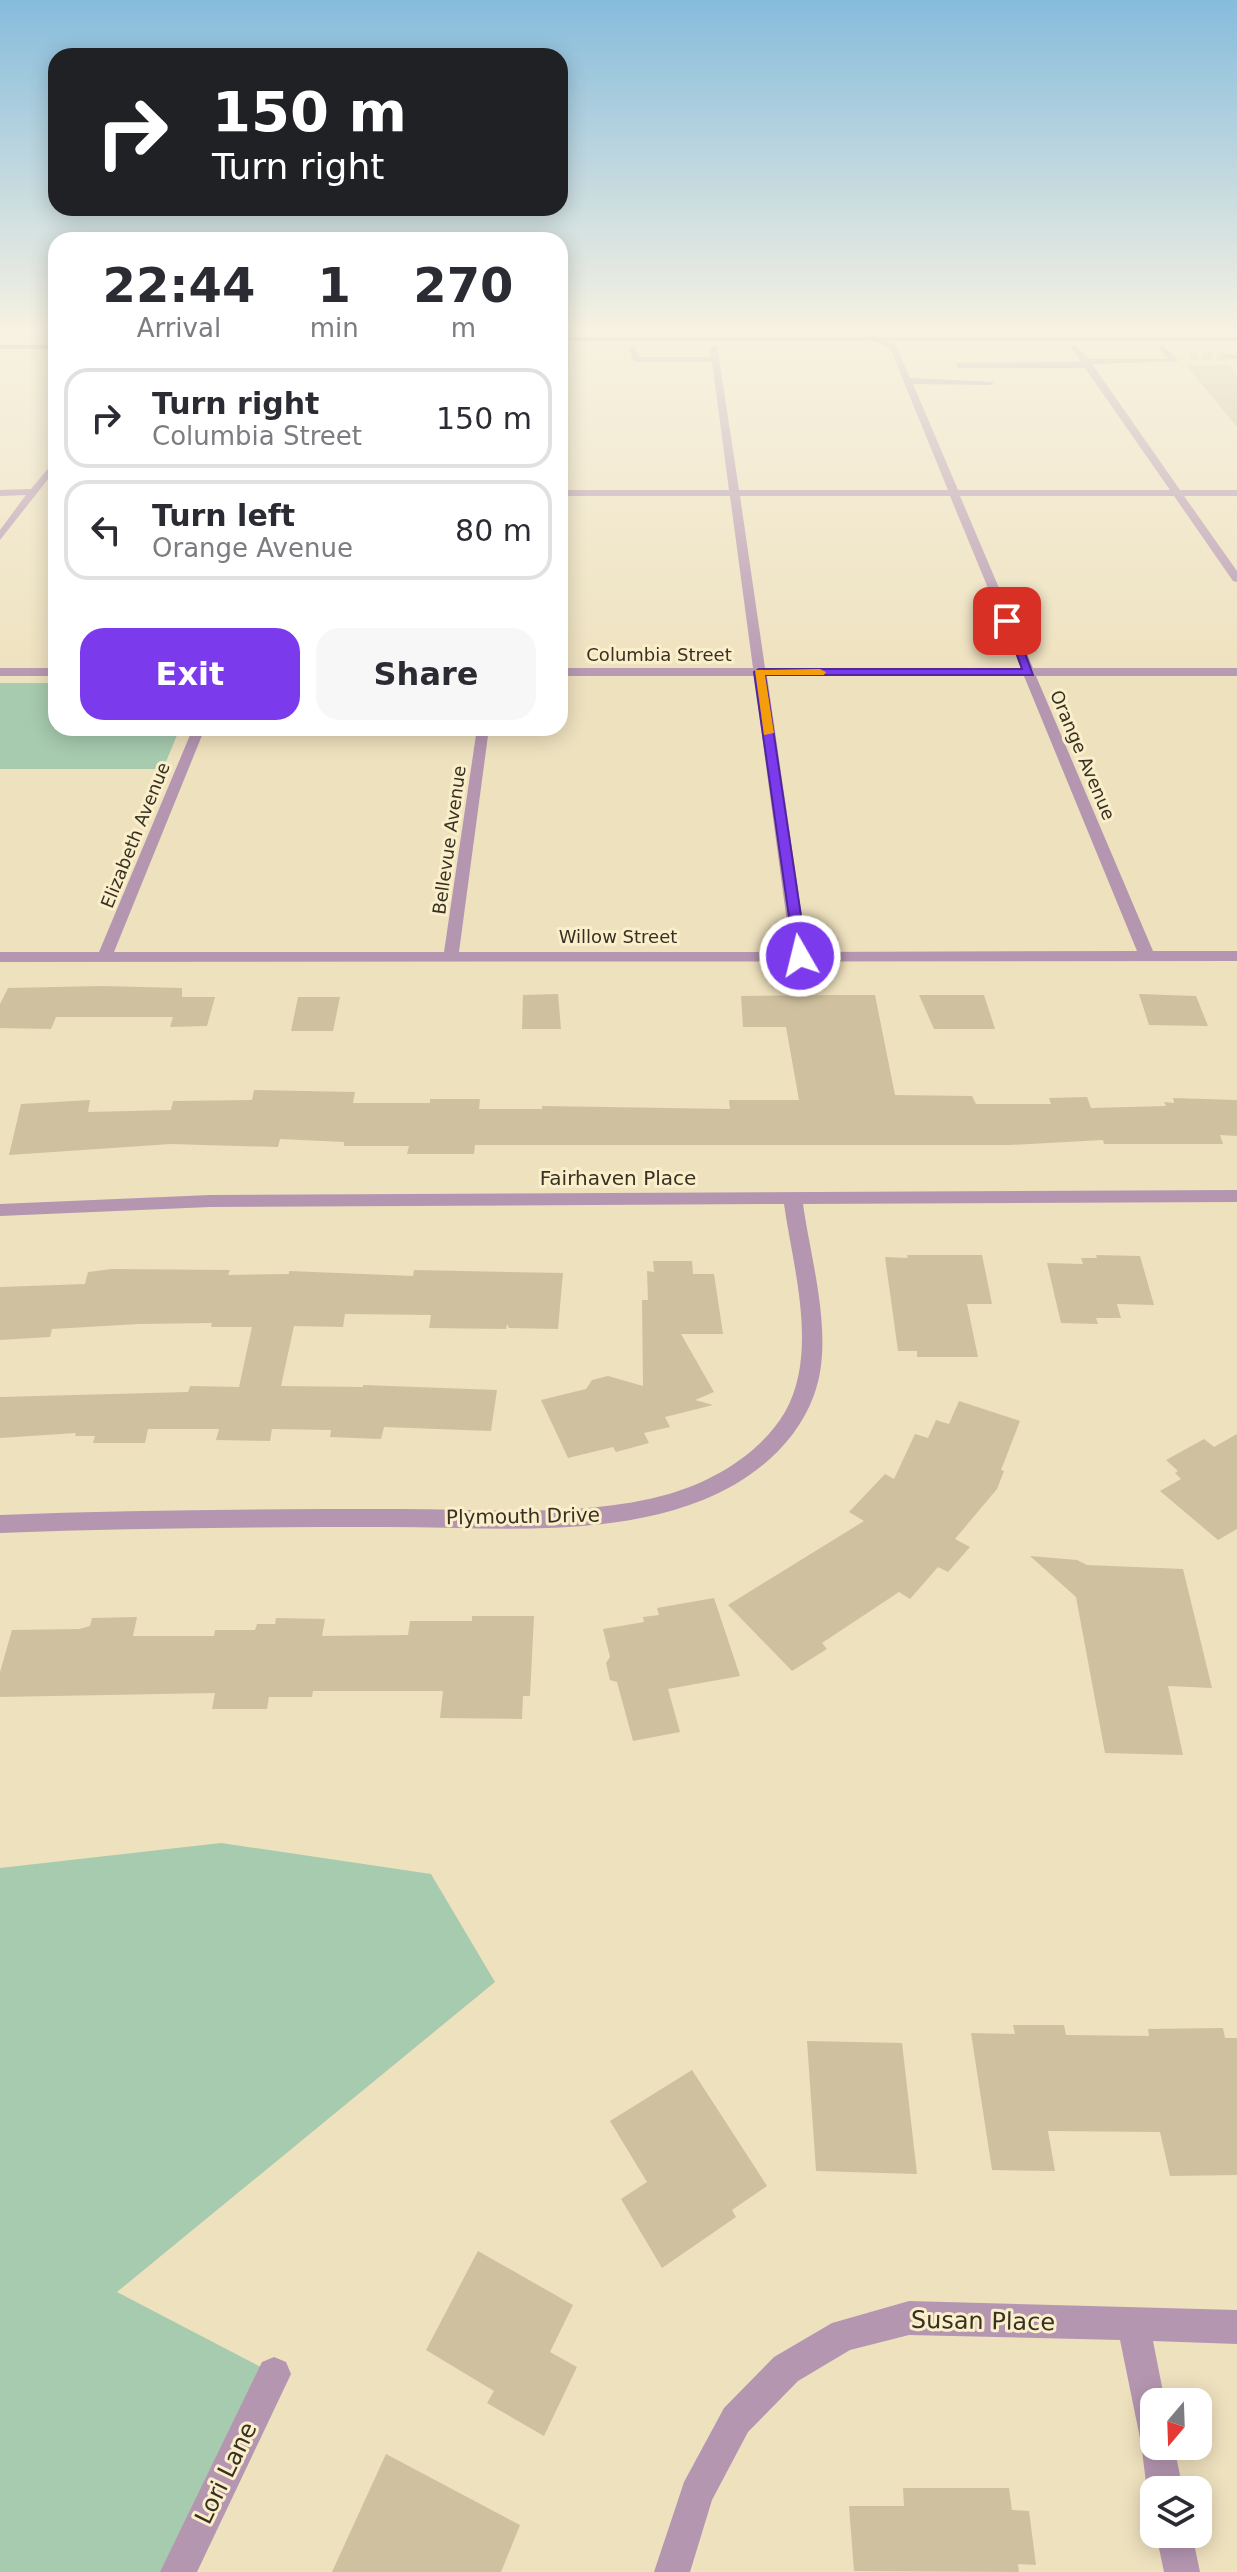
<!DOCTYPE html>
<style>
:root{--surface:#fff;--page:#f7f7f7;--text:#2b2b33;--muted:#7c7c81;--line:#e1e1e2;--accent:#7c3aed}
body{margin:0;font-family:"DejaVu Sans",sans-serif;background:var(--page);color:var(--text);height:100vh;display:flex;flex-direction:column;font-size:30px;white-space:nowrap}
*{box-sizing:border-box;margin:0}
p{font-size:26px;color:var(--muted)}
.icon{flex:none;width:44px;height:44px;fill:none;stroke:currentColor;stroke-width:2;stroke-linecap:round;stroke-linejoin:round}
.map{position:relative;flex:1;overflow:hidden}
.sheet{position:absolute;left:48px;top:232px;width:520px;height:504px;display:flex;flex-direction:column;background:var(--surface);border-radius:24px;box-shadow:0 4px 20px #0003}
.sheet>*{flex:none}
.top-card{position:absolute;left:48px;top:48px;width:520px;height:168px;border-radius:24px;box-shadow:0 4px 20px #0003;background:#202124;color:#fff;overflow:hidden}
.needle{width:52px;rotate:199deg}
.controls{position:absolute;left:1140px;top:2388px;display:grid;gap:16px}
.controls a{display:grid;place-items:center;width:72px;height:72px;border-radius:16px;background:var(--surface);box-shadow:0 4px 20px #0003;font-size:40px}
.pin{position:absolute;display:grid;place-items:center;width:68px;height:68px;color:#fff;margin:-34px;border-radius:16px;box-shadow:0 4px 12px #0006}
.me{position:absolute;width:88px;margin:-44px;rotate:352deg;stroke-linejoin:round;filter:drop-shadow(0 0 6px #0008)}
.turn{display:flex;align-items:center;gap:28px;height:168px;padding:0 32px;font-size:36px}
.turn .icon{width:104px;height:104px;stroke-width:2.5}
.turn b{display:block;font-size:56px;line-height:68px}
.eta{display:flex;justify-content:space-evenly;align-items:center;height:136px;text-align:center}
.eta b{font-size:48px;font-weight:800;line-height:56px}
.action{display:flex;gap:16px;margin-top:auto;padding:16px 32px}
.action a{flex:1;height:92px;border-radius:24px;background:var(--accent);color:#fff;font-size:32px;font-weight:800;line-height:92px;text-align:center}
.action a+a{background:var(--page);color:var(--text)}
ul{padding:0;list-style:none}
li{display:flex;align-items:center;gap:24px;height:100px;margin:0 16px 12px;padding:0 16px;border:4px solid var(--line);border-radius:24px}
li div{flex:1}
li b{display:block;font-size:30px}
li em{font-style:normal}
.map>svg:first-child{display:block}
.green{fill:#a7cbaf}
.building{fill:#cfc19f}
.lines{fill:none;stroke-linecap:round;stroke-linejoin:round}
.minor-tunnel{stroke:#c9be9f;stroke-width:9;stroke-dasharray:9 5;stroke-linecap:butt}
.minor{fill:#b596b1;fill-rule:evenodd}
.major{fill:#8d5686;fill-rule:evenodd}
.route{fill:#7c3aed;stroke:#51269a;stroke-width:2}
.slow{fill:#f59e0b}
.labels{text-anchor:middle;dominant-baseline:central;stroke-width:6;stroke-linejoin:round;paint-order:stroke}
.far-street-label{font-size:18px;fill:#363123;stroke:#fbeeca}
.street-label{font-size:20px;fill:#363123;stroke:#fbeeca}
.near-street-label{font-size:24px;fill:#363123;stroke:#fbeeca}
</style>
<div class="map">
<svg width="1237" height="2572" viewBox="0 0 1237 2572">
<rect width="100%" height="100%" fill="#eee1be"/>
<g class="green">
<path d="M0,683h56v45h124l-17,41h-163z"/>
<path d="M221,1843l210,31 64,108 -378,310 157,82 -96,198h-178v-704z"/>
</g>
<g class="building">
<path d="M1186,365h43l8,10v52z"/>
<path d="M101,986l81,2v9h33l-8,29 -37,1 3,-10h-117l-5,12 -51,-1v-24l8,-16z"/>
<path d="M558,994l3,35h-39l1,-34z"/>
<path d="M1139,994l57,2 12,30 -59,-1z"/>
<path d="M833,995h42l20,100 77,1 4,8h75l-2,-6 38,-1 4,11 75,-2 -2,-4 10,1 -1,-5 64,2v36l-17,-1 3,9h-119l-1,-4 -94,5h-534l-1,9h-67l2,-8h-65v-4l-64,-3 -2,8 -107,-3 -162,11 12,-51 69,-4 -2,12 83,-2 2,-9 79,-1 2,-10 101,2 -2,11h77v-4h50l-1,10h63v-3l188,3 -1,-9h70l-13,-73h-43l-2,-31z"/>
<path d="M919,995h65l11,34h-61z"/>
<path d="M298,997h42l-7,34h-42z"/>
<path d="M907,1255h75l10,49h-25l11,53h-61v-6h-19l-13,-94 23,1z"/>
<path d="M1096,1255l44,1 14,49 -37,-1 4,14h-25l2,6 -37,-1 -14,-60 36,1 -2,-6h16z"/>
<path d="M653,1261h39l1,13h21l9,60h-42l33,58 -19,8 18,5 -48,12 5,10 -26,6 5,10 -33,9 -3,-5 -45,11 -27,-58 45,-11 6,-9 16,-4 35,10 -1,-86h6l-1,-29 7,1z"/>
<path d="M112,1269l118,1 -2,5 61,-1v-3l124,5 1,-6 149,3 -5,56 -49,-1 -2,-4 -1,5 -77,-1 2,-13 -86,-1 -2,13 -49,-1 -13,60 82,1v-2l134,5 -6,41 -107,-4 -3,12 -51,-2 1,-7 -59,-1 -2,12 -54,-1 3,-11h-71l-3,14h-52l2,-7h-20l1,-3 -76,5v-41l188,-5 2,-6 49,1 13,-60h-41l1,-4 -73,1 -87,5 -2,8 -50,3v-53l85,-3 3,-12z"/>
<path d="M959,1401l61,20 -19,49 3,1 -7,18 -42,50 15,8 -22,25 -10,-5 -28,32 -11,-7 -77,51 5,6 -35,22 -64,-66 136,-84 -15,-9 36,-38 9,5 21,-45 13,4 8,-18 13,4z"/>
<path d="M1237,1434v95l-19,11 -58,-49 21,-12 -6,-6 3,-2 -12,-11 38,-21 10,8z"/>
<path d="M1030,1556l47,4 10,5 96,4 29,119 -44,-2 15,69 -78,-2 -29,-156z"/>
<path d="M714,1598l26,78 -72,13 12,43 -47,9 -16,-59 -7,-2 -4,-17 4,-6 -7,-28 41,-7 -1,-5 16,-2 -2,-7z"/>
<path d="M472,1616h62l-4,80h-7l-1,23 -82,-1 3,-27h-130l-1,6h-43l-2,12h-55l3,-16 -215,4v-25l12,-42 67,-1 11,-3 2,-8 45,-1 -4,19h81l1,-6h40l2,-6h18l1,-6 49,1 -3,17 86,-1 2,-14h62z"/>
<path d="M1013,2025h51l2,10 83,1 -1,-7 75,-1 2,10h12v137l-67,1 -10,-44 -112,-1 7,40 -63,-1 -21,-137 44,1z"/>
<path d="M807,2041l95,2 15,131 -101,-3z"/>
<path d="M692,2070l75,116 -35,24 4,7 -74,51 -41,-69 26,-17 -37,-61z"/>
<path d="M478,2251l95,54 -23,47 27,15 -33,69 -57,-33 7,-12 -68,-41z"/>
<path d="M386,2454l134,71 -19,47h-169z"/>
<path d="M903,2488h106l3,22 17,1 7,54 -18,-1 1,8 -165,-1 -5,-65h55z"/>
</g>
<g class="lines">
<path class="minor-tunnel" d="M1189,356h36"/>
<g class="minor">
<path d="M859,329h8l1,4 28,12 14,33 84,4 -4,3 -77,-1 45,106h212l-85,-122h-127l-3,-5 126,-1 -10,-15 4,-2 13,14h80l-10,-12 4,-2 17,16 -87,3 88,126h57v6h-53l53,75v11l-4,-1 -59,-85h-214l73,172h204v8h-201l117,275h84v10l-1237,1v-10h99l94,-224h12l-91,224h330l33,-224h12l-30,224h332l-37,-276h-194v-8h193l-23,-172h-170v-6h169l-17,-128h-75l-4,-2 -4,-13 4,-2 7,12h71l-1,-10 7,-2 22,145h209l-58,-142 -29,-12zM740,496h210l71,172h-256zM767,676h257l113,275 -330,1z"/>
<path d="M1222,354l15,1v4l-15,-1z"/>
<path d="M56,459v10l-56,71v-10l26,-35 -26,1v-6l31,-1z"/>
<rect x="0" y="668" width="56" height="8"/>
<path d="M1237,1190v12l-434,2c8,57 32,136 11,191 -18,50 -63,86 -111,105 -98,39 -213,27 -317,27 -129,0 -257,1 -386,6v-18c133,-5 266,-6 399,-6 89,0 184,9 270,-15 45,-13 92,-41 116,-82 34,-60 8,-144 -1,-208l-574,3 -210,9v-12l210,-9z"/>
<path d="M909,2301l328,9v34l-84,-3 12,61h-11v44h20l9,44h-29l-1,12 -6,-12 -6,-47 -21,-103 -211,-5 -59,15 -52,31 -50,51 -36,68 -22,72h-36l30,-90 40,-74 50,-51 58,-34z"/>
<path d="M274,2357l12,5 5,12 -94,198h-37l102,-210z"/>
<path d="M1156,2534h36l8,38h-36z"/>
</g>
<g class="major">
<rect x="560" y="337" width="677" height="4"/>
<rect x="0" y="345" width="56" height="4"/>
</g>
</g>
<linearGradient id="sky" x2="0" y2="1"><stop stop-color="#86bcdc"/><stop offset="0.48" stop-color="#f7f2e2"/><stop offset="1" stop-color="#f7f2e2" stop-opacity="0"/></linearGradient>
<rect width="1237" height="689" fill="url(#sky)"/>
<path class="route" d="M1004,619l9,2 20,54h-268l42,281 -7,4 -5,-1 -41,-287 5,-3h263z"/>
<path class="slow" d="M820,669l6,3 -2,3h-59l9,58 -10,2 -9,-65z"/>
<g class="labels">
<g class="far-street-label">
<text x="659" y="654">Columbia Street</text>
<text transform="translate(1083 755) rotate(67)">Orange Avenue</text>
<text transform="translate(135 835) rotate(-68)">Elizabeth Avenue</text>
<text transform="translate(449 840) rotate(-82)">Bellevue Avenue</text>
<text x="618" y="936">Willow Street</text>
</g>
<g class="street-label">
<text x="618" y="1178">Fairhaven Place</text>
<text transform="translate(523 1516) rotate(-1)">Plymouth Drive</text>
</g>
<g class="near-street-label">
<text transform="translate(983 2321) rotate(1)">Susan Place</text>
<text transform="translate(226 2473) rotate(-64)">Lori Lane</text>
</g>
</g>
</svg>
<div class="controls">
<a><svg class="needle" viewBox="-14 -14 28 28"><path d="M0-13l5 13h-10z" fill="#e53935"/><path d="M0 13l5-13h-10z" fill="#7c7c81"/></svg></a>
<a><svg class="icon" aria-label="layers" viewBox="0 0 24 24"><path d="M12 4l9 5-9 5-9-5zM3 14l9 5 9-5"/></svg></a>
</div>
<div class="pin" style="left:1007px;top:621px;background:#d93025"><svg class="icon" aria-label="arrive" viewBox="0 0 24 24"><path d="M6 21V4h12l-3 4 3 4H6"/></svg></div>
<svg class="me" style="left:800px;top:956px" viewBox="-20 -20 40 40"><circle r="17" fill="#7c3aed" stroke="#fff" stroke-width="3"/><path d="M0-11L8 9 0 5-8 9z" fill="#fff"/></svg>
<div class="top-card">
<div class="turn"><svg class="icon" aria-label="right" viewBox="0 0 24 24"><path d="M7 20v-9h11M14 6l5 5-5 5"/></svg><div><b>150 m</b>Turn right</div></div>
</div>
<section class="sheet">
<div class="eta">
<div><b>22:44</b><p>Arrival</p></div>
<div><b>1</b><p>min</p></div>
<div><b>270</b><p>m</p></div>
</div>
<ul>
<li><svg class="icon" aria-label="right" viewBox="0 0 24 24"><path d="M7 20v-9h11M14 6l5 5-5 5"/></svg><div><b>Turn right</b><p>Columbia Street</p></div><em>150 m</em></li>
<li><svg class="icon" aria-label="left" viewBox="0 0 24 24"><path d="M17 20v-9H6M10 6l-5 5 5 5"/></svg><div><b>Turn left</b><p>Orange Avenue</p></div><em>80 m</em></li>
</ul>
<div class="action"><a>Exit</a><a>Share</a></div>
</section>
</div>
